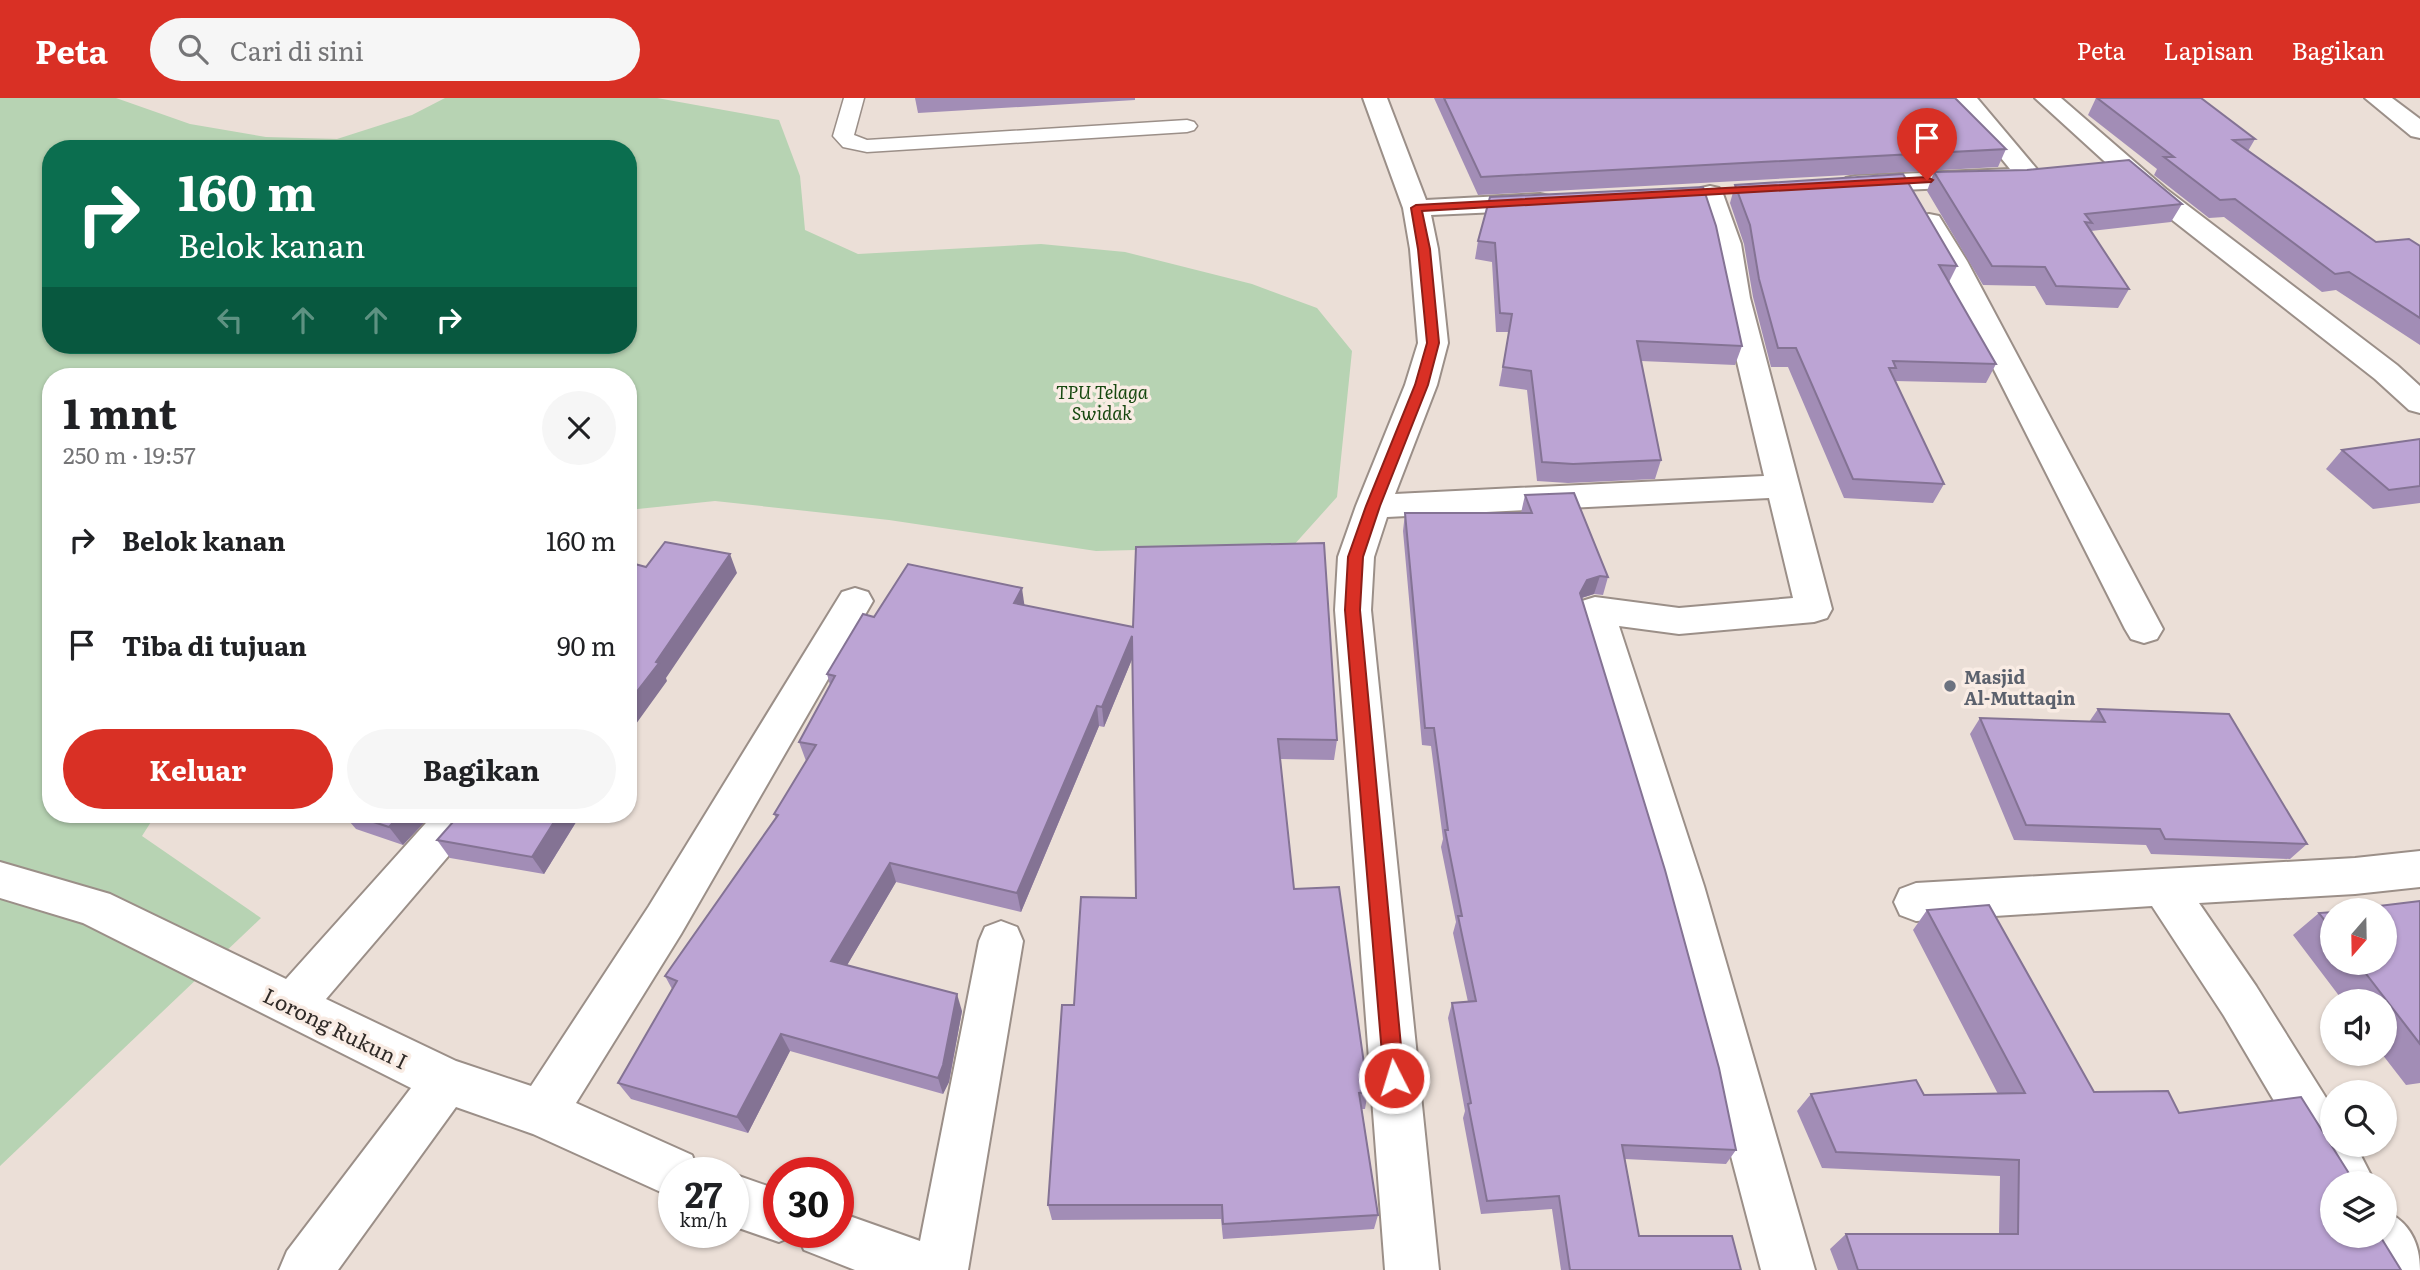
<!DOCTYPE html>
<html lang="id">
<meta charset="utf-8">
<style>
:root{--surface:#fff;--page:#f6f6f6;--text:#202124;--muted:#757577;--accent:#d93025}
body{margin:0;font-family:Literata,serif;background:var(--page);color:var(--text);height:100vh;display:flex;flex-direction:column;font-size:26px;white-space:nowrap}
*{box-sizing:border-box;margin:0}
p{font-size:23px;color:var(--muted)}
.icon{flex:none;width:38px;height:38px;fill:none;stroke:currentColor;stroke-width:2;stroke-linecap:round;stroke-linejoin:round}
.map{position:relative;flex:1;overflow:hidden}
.side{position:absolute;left:42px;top:270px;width:595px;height:455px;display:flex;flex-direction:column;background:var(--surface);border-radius:28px;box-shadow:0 2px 5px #0004}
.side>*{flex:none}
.hud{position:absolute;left:42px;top:42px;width:595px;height:214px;border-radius:28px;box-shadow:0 2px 5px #0004;background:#0b6e4f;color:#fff;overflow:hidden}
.needle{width:46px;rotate:200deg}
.controls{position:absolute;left:2320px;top:800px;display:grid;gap:14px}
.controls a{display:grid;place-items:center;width:77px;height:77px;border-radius:50%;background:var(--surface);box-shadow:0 2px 5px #0004;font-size:35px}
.speed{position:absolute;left:658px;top:1059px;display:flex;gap:14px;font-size:35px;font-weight:700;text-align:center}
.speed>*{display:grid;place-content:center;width:91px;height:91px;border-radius:50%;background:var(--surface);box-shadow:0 2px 5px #0004;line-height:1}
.speed small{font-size:18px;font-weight:400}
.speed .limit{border:10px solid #d22;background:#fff;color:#111}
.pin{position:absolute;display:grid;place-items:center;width:60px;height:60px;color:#fff;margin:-72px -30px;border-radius:50% 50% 50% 0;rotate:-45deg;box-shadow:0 0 7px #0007}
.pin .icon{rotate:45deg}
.me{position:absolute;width:77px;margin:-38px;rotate:355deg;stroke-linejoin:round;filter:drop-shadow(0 0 5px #0008)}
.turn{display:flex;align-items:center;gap:24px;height:147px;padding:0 21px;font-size:32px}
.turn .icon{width:91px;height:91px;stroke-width:2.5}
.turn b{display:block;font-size:49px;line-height:60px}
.lanes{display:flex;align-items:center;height:66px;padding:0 21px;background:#0003;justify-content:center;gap:35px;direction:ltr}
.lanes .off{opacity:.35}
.round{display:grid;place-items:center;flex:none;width:74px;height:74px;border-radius:37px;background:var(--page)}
.summary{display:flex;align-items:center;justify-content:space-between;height:119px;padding:0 21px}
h1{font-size:42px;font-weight:700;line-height:52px}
.action{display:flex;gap:14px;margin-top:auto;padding:14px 21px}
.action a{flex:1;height:80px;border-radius:42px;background:var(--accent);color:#fff;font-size:28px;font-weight:700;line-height:80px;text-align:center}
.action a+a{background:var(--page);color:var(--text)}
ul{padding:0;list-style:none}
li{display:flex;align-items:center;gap:21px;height:105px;padding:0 21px}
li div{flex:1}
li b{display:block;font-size:26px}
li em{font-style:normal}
header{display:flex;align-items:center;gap:42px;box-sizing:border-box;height:98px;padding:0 35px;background:var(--accent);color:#fff}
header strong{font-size:33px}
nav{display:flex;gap:38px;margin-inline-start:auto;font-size:24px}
.search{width:490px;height:63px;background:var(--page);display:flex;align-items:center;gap:18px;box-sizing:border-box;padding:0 24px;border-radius:38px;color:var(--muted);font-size:26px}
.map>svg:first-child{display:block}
.green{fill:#b7d3b3;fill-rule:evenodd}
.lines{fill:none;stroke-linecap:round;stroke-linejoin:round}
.service-casing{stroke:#9b8f88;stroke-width:3}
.minor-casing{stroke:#9b8f88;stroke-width:4}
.service{fill:#fff;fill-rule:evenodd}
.minor{fill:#fff;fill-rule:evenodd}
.wall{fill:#a28db6}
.shaded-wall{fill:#847394}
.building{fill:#bca4d4;stroke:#847394;stroke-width:2}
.route{fill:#d93025;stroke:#8d1f18;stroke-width:2}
.worship-dot{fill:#6b7280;stroke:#f9ece4;stroke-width:2.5}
.labels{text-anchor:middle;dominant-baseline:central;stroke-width:7;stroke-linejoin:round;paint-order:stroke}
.park-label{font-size:18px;font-style:italic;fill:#17480f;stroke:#f9ece4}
.worship-label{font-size:18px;font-weight:bold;fill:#5b616d;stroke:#f9ece4;text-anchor:start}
.near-street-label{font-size:21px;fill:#2f2a27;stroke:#f9ece4}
</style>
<header>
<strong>Peta</strong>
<div class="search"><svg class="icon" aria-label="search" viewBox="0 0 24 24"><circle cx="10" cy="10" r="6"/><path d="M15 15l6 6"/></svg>Cari di sini</div>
<nav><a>Peta</a><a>Lapisan</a><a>Bagikan</a></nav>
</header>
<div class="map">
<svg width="2420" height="1172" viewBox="0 0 2420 1172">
<rect width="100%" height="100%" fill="#ebdfd7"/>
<path class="green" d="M0,0h116l74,26 76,13 71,2 75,-24 33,-17h212l122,22 21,56 5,54 53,24 183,-10 84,8 127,32 65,24 35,43 -15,146 -44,49 -197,5 -207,-31 -174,-19 -87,9v-134h-577v438h105l-14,22 119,82 -261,248zM51,51h577v196h-577z"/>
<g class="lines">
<g class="service-casing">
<path id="service" d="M844,0h20l-10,37 13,5 320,-20 7,2 3,4 -3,4 -7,2 -320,20 -24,-5 -10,-11z"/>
</g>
<g class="minor-casing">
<g id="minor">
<path d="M1363,0h24l39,102 114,-6 9,2 4,6 -4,6 -9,2 -109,5 7,34 10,94 -11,42 -42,109 369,-18 -42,-178 -9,-54 -16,-50 4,-6 9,-2 9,2 4,6 18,50 9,54 82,311 -5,9 -13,4 -135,12 -60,-8 85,260 111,384h-54l-101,-384 -83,-276 5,-9 13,-4 84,11 114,-10 -24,-100 -382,19 -13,40 -3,53 68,660h-54l-50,-660 3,-53 18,-51 49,-121 13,-42 -8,-94 -7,-41z"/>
<path d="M1952,0h25l59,70 4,5 -4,5 -19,7 -162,7 -9,-2 -4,-6 4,-6 9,-2 155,-7z"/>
<path d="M2035,0h26l105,91 231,176 23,21v27l-11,-3 -34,-31 -227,-178z"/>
<path d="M2365,0h27l28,21v19l-9,-2z"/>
<path d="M1929,116l10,2 28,45 196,368 -6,10 -13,4 -13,-4 -6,-10 -186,-368 -24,-39 4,-6z"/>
<path d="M855,490l13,4 5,9 -192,333 -105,169 116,52 7,17h-25v26l-141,-64 -77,-27 -118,163h-59l8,-19 124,-163 -328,-165 -83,-25v-36l110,32 176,85 148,-165h46l-6,12 -148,173 130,62 75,25 118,-180 193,-314z"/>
<path d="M2420,753v36l-65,7 -156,9 57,83 77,123v35h22l20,39h-42v18l-109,-185 -72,-110 -236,15 -16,-6 -6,-13 6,-13 16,-6 439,-25z"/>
<path d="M1001,823l16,6 6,14 -55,329h-113l-51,-20 -7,-16 -18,8 -46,-16v-52l46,16v42h59v-20l82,29 59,-300 6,-14z"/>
<path d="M2385,1113c25,11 35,33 35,59h-48l-16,-34h29z"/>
</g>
</g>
<use href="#service" class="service"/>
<use href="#minor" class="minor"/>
</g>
<g class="wall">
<path d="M915,0h220v2l-217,13z"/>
<path d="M1434,0h521l51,51 -8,18 -520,28z"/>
<path d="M2096,0l159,41 -7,12 128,91 44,4v99l-84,-55 -14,2 -98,-75 -15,1 -55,-43 3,-6 -69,-54z"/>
<path d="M1934,74l248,32 -11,18 -80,9 38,58 -11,19 -72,-3 -11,-19 -52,-1 -56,-94z"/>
<path d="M1735,87l222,81 -8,16 47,82 -10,19 -92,-2 50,103 -11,19 -89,-5 -56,-131h-17l-18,-70 -9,-53 -14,-41z"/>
<path d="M1490,99l252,149 -7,19 -94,-4 20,99 -6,19 -87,4 -31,-2 -10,-91 -28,-4 10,-54h-13l-4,-70 -17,-3 3,-18z"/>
<path d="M2420,341v64l-47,6 -47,-40 16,-19z"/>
<path d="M1525,397l83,82 -5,18 -9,-1 -12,4 154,552 -10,14 -101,-5 14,77 102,34h-180l-9,-61 -71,5 -18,-96 2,-7 -17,-93 4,-15 16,-1 -15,-69 3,-11 -15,-75 2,-8 -12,-93 -9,-1 -19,-214 2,-18h116z"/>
<path d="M1024,507l313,135 -3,20 -54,-1 14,130 74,203 -3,17h-3l16,106 -4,14 -151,10 -2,-20 -169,1 -4,-15 26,-200 62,-107 -4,-239 -28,68 -5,-1 -78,186 -125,-30 -49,83 115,46 -13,71 -6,12 -153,-43 -42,82 -117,-34 -13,-16 54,-94 -7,-13 111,-158 -2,-4 32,-53 -7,-19 31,-57 -3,-11z"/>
<path d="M2098,611l209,135 -17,15 -139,-5 -5,-9 -132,-5 -44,-106 10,-16 109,4z"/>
<path d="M343,716h89l-29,31 -47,-16z"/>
<path d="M581,716l-37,60 -94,-16 -13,-18z"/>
<path d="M2420,803v182l-14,2 -24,-31h3v-53h-42l-50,-66 26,-22 14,-1v50h52z"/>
<path d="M1927,812l167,182 85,21 154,70 68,87h-563l-8,-21 16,-15h153l1,-58 -178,-8 -25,-57 14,-17 113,1 74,-1 -85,-164z"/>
</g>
<g class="shaded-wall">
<path d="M730,456l7,19 -71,105 1,3 -39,54v-32z"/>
<path d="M1600,478l-6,18 -13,4 -1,-5 7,-13z"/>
<path d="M1022,490l3,21 -11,-6z"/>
<path d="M1132,538l1,21 -29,70 -2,-20z"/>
<path d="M1097,608l2,20 -78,186 -4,-19z"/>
<path d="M401,716h31l-29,31 -14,-18z"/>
<path d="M559,716h22l-37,60 -12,-17z"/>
<path d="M890,765l6,19 -57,97 -8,-18z"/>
<path d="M957,896l5,17 -13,71 -6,12 -5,-16z"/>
<path d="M781,936l9,17 -42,82 -11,-16z"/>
</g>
<g class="building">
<path d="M1444,0h511l51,51 -525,28z"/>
<path d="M2097,0h104l54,41 -22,1 143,102 33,-3 11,7v72l-71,-46 -14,2 -100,-75 -15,1 -56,-43h10z"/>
<path d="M2129,62l53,44 -97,10 7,9 -7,-1 44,67 -73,-3 -11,-19 -53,-1 -58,-94 93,-2z"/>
<path d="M1903,76l54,92 -18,-1 57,99 -103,-3 3,7h-7l55,116 -91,-5 -57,-131h-18l-19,-69 -9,-54 -15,-40z"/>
<path d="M1703,89l13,39 26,120 -105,-5 24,119 -88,4 -31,-2 -11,-91 -28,-4 9,-53 -12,-1 -5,-70 -17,-2 12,-44z"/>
<path d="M2420,341v47l-31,4 -47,-40z"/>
<path d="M1574,395l34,84 -8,-1 -13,4 -7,13 85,277 54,198 17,82 -114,-5 17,91h93l9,34h-171l-11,-74 -72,5 -19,-97 3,-1 -19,-100 24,-2 -18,-85h4l-17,-86h3l-14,-102h-9l-20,-215h127l-7,-18z"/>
<path d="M665,444l65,12 -74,108 3,1 -31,40v-141l18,5z"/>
<path d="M1324,445l13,197 -59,-1 16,150 45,-2 29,205 -9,1 19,122 -155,9 -1,-19h-174l14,-200h12l7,-108 55,1 -4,-262 -30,71 -5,-1 -80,187 -127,-30 -59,98 126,33 -14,71 -5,13 -157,-44 -44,83 -119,-34 59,-102 -12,-5 113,-161 -4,-1 42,-69 -17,-3 36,-66 -8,-2 36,-60 11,3 34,-53 114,24 -8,15 119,24 3,-80z"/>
<path d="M2098,611l131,5 78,130 -142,-5 -5,-10 -134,-4 -46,-107 125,4z"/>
<path d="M349,716h52l-12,13z"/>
<path d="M460,716h99l-27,43 -95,-17z"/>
<path d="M2420,803v143l-63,-82h28v-52h-39z"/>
<path d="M1989,807l105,187 74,-1 11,22 122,-16 54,86h-22v53h47l21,34h-543l-12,-36h172l1,-74 -183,-8 -25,-58 105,-14 8,15 101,-2 -98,-183z"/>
<path d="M2333,814v19l-14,-18z"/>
</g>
<path class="route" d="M1927,79l6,3 -2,2 -509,29 8,38 9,94 -11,42 -48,121 -17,51 -3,53 44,468 -3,6 -7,3 -7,-3 -3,-6 -39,-468 3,-53 18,-51 49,-121 12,-42 -9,-94 -7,-41 5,-3z"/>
<circle class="worship-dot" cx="1950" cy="588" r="7"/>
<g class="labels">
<g class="park-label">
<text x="1102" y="293">TPU Telaga<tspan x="1102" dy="21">Swidak</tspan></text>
</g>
<g class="worship-label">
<text x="1964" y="578">Masjid<tspan x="1964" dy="21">Al-Muttaqin</tspan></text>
</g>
<g class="near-street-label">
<text transform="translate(336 929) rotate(26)">Lorong Rukun I</text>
</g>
</g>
</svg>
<div class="controls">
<a><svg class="needle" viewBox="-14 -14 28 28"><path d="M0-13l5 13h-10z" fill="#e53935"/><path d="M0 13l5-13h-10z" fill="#757577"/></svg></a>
<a><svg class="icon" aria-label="sound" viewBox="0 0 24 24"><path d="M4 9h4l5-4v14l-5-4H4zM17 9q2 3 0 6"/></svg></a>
<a><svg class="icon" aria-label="search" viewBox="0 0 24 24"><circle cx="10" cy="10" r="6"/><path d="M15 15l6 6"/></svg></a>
<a><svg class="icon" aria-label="layers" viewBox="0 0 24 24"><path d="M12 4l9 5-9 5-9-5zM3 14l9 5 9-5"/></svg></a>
</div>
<div class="speed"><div>27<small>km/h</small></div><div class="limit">30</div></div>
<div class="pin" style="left:1927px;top:82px;background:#d93025"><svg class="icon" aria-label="arrive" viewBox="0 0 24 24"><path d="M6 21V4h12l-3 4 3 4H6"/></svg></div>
<svg class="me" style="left:1394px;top:980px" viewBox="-20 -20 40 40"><circle r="17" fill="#d93025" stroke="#fff" stroke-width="3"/><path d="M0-11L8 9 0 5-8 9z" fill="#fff"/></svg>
<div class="hud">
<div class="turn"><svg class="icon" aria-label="right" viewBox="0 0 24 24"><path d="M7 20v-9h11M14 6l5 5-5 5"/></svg><div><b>160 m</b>Belok kanan</div></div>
<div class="lanes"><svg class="icon off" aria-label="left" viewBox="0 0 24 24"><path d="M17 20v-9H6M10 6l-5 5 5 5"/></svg><svg class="icon off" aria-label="ahead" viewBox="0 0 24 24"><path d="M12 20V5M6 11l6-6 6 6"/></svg><svg class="icon off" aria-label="ahead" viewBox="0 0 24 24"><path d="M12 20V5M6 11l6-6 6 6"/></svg><svg class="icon" aria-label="right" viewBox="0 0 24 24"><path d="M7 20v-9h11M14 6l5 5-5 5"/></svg></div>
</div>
<section class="side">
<div class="summary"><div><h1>1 mnt</h1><p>250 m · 19:57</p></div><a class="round"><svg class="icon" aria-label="close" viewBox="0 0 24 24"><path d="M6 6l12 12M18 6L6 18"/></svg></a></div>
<ul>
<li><svg class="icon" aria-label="right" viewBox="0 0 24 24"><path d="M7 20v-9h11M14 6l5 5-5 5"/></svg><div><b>Belok kanan</b></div><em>160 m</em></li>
<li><svg class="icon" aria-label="arrive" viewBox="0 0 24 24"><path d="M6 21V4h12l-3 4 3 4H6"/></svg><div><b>Tiba di tujuan</b></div><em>90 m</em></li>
</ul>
<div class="action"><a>Keluar</a><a>Bagikan</a></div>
</section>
</div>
